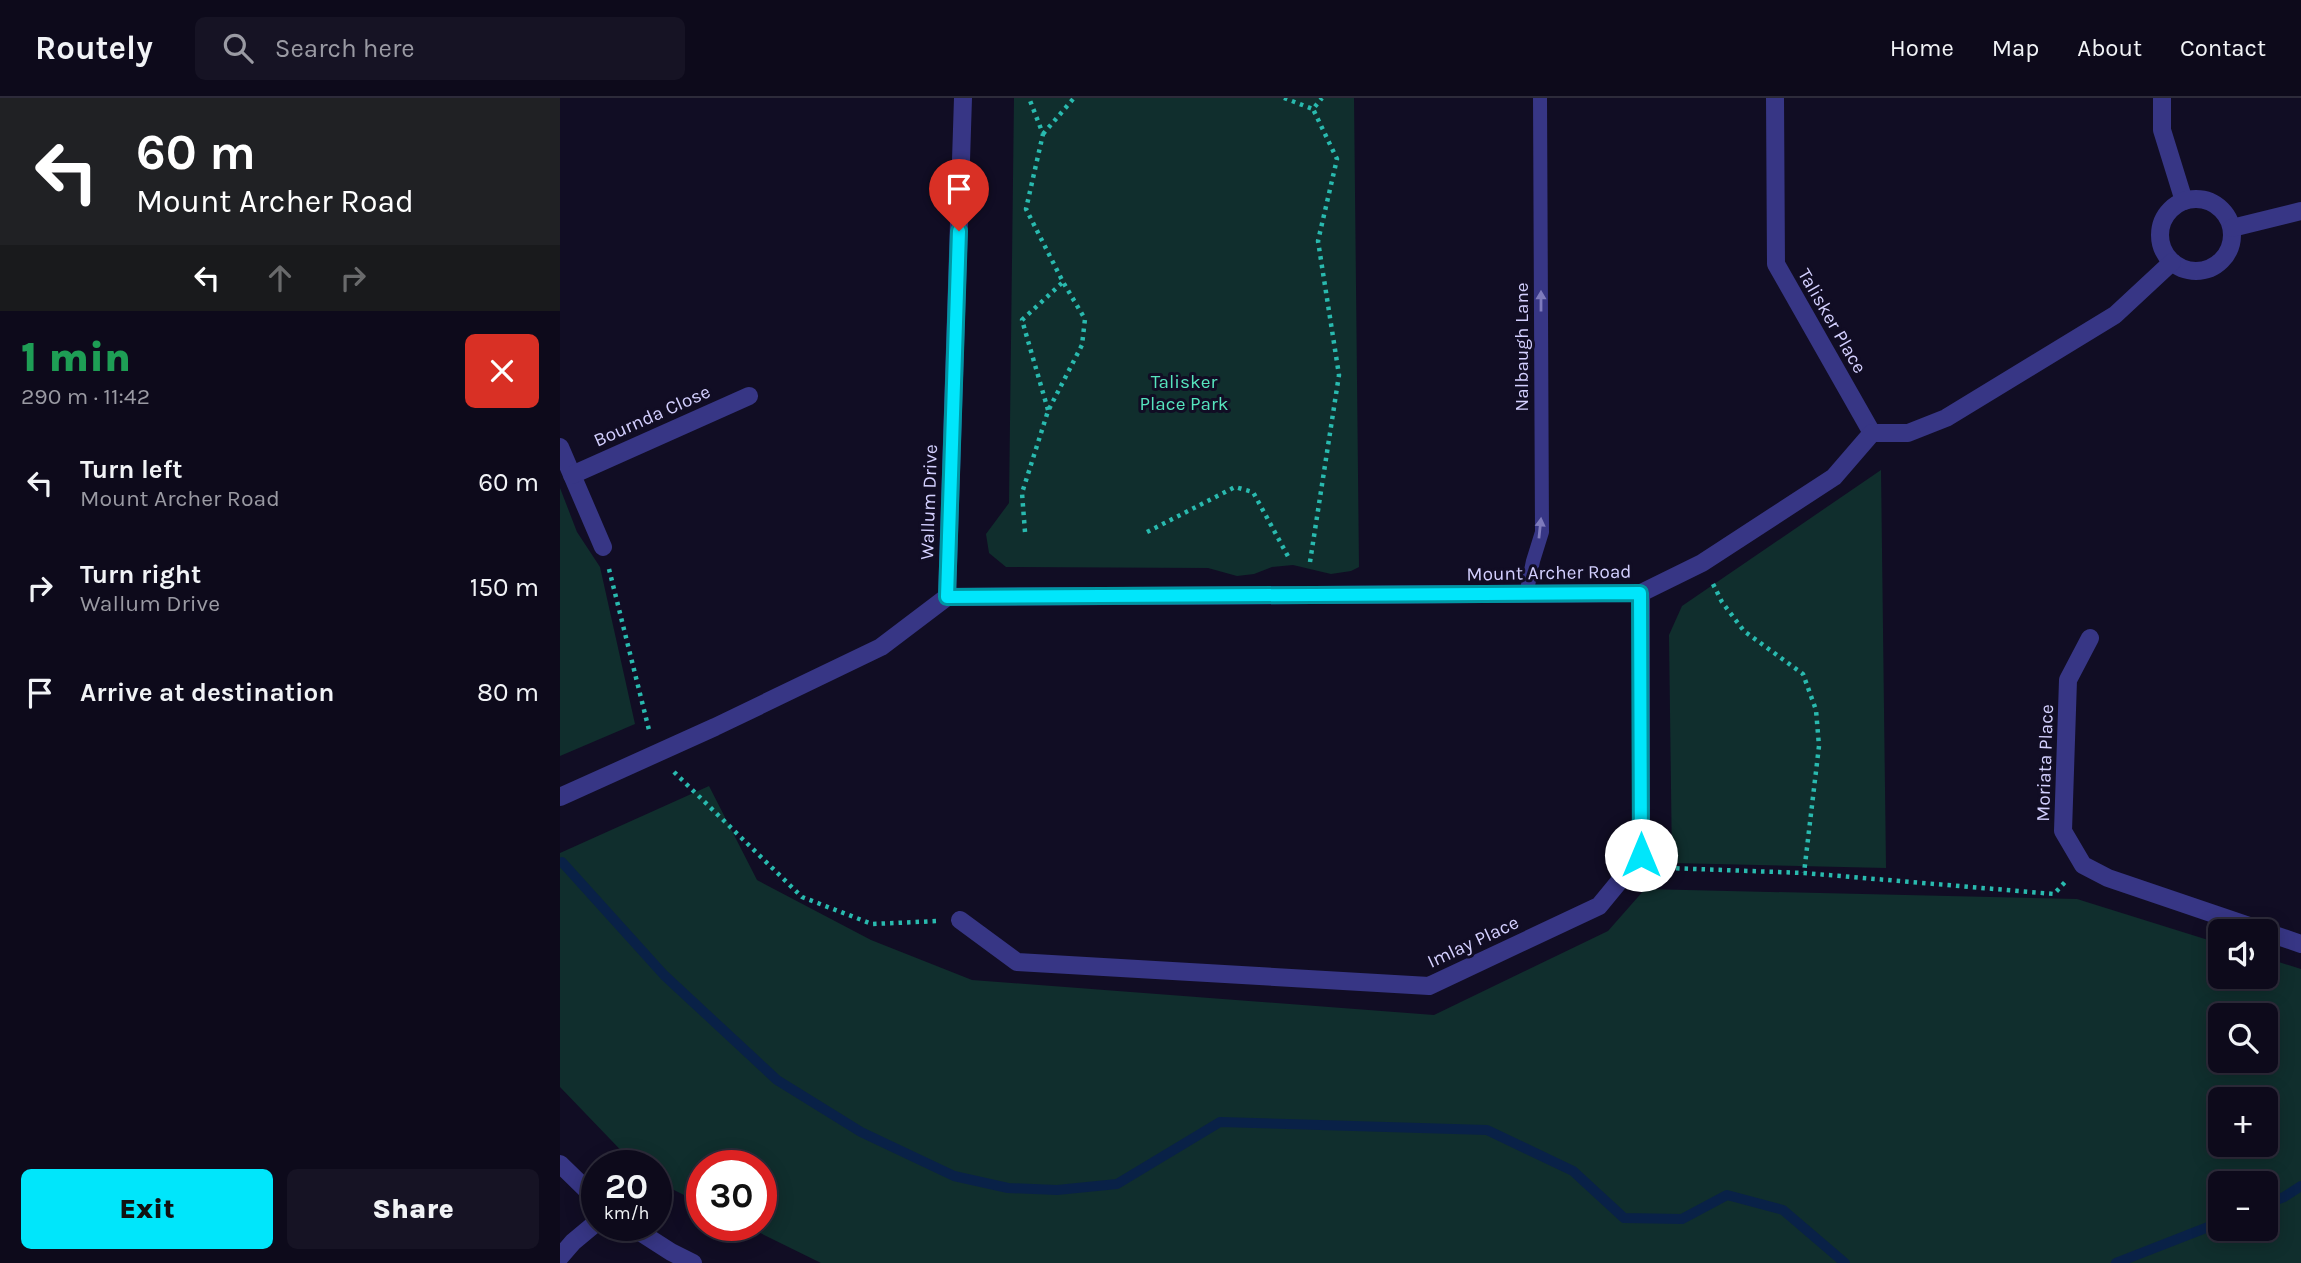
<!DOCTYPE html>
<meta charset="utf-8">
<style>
:root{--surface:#0d0a1b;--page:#161324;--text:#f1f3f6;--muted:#9a9aa3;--line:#2d2b3a;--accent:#00e6fb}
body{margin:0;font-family:Karla,sans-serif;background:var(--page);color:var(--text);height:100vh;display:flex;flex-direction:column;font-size:26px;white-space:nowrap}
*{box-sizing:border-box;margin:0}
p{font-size:23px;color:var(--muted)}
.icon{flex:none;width:38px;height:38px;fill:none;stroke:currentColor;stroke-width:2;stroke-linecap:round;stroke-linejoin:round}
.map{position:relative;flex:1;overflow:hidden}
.sheet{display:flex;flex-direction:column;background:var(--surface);width:560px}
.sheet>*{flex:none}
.top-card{background:#202124;color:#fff;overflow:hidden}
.tools{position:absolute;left:1648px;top:821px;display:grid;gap:14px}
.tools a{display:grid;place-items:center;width:70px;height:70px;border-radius:10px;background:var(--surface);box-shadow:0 4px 18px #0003,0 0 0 2px var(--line);font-size:35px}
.speed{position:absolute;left:21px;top:1052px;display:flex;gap:14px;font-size:35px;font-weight:700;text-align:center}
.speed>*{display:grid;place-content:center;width:91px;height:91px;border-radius:50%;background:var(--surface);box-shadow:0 4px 18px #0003,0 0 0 2px var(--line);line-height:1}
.speed small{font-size:18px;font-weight:400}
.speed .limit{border:10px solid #d22;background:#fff;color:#111}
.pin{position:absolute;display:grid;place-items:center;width:60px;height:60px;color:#fff;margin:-72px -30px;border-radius:50% 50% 50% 0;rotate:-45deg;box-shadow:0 0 7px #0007}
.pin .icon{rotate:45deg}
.me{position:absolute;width:77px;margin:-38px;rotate:0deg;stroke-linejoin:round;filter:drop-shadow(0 0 5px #0008)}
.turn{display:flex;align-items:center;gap:24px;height:147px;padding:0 21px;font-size:32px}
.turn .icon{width:91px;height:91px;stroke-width:2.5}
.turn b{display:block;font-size:49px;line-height:60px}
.lanes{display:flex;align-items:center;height:66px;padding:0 21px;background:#0003;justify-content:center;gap:35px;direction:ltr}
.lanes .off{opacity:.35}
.round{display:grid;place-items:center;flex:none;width:74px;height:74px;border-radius:10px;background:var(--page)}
.headline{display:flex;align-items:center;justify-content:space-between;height:119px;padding:0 21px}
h1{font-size:42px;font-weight:800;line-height:52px;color:#1e9e55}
.button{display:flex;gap:14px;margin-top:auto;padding:14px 21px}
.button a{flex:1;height:80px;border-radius:10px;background:var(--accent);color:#111;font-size:28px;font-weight:800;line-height:80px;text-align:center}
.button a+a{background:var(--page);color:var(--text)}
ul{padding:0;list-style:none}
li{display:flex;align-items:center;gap:21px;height:105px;padding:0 21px}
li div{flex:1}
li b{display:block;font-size:26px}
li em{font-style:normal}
header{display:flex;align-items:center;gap:42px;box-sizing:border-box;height:98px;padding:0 35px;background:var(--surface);border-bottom:2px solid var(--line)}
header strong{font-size:33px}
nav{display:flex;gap:38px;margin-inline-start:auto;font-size:24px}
.search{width:490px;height:63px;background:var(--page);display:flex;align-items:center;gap:18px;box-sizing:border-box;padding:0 24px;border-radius:10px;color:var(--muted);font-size:26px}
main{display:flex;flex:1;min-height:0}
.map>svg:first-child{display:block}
.green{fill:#102e2d;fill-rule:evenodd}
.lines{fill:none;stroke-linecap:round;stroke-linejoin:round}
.stream{stroke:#092147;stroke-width:10}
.path{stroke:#29baaf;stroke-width:4.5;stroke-dasharray:3.5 5;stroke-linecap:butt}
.service{stroke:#373685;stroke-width:14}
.minor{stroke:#373685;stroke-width:18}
.tertiary{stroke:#373685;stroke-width:18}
.oneway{fill:#7e7bbc}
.route-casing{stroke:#0096a3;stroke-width:18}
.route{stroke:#00e6fb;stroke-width:12}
.labels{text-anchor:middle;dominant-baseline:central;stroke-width:6;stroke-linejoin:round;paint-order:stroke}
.street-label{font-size:19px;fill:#d4d0ff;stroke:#110d24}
.park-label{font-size:19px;fill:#56e5be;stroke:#110d24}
</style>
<header>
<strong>Routely</strong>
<div class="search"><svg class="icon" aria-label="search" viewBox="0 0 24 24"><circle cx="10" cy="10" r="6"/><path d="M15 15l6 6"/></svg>Search here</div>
<nav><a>Home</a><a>Map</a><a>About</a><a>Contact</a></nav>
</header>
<main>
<section class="sheet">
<div class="top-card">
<div class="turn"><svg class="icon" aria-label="left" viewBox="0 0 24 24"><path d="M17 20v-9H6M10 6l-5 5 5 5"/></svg><div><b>60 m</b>Mount Archer Road</div></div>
<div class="lanes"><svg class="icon" aria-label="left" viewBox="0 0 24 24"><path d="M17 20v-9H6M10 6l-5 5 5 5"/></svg><svg class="icon off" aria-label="ahead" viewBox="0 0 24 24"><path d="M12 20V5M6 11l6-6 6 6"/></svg><svg class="icon off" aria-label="right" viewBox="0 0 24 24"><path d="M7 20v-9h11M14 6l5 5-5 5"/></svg></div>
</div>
<div class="headline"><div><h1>1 min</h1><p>290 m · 11:42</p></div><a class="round" style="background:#d93025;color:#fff"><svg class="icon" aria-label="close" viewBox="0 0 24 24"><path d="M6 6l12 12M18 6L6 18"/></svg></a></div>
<ul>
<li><svg class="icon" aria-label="left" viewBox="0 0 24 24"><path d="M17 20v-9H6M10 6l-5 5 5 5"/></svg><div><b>Turn left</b><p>Mount Archer Road</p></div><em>60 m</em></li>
<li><svg class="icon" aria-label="right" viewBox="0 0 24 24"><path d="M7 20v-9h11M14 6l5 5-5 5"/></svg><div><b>Turn right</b><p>Wallum Drive</p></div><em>150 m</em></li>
<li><svg class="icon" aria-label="arrive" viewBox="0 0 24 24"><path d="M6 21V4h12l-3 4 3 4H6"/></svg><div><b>Arrive at destination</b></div><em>80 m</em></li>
</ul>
<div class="button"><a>Exit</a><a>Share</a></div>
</section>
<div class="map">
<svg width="1741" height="1165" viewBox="0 0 1741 1165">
<rect width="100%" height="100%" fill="#110d24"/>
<g class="green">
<path d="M454,0h340l5,469 -8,4 -20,3 -38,-9 -21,2 -18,7 -17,2 -29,-8 -202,-1 -17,-14 -3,-19 23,-31z"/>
<path d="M1321,372l5,398 -214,-5 -3,-228 13,-29z"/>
<path d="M0,390l17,44 23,35 35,157 -75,32z"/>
<path d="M149,688l48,94 114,60 101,40 462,35 174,-84 37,-42 432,10 144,45v32h45v-18l35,11v294h-1480l-77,-38h17v-59h-59v38l-46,-23v-15l-21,-1 -75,-78v-234zM1706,917v45h-45v-45zM1706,1001v45h-45v-45zM1706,1085v45h-45v-45z"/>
</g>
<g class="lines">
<g class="stream">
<path d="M2,764l102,113 113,105 84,52 93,44 54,12 49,2 60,-6 103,-62 267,8 86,41 51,47 58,1 45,-24 56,15 62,53"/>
<path d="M1706,1106l18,-7 17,-11"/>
<path d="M1556,1165l105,-41"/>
</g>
<g class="path">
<path d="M724,0l29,11"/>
<path d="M483,36l31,-36"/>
<path d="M488,312l-26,-90 41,-38"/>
<path d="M465,434l-3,-39 26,-82 34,-66 3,-26 -22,-37 -37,-73 17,-75 -14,-36"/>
<path d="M587,434l88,-45 18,5 37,68"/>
<path d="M750,464l29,-187 -21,-134 19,-82 -24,-50 9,-11"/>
<path d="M49,471l40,161"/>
<path d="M1153,486l9,18 22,29 59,43 13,36 3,36 -15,127"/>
<path d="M114,674l128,125 70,27 66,-3"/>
<path d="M1100,766l8,4 136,5 250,21 13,-14"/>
</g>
<path class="service" d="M966,497l7,-34 9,-29 -2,-434"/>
<g class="minor">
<path d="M1215,0l1,166 96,169"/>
<path d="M1602,0v32l22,71"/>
<circle cx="1636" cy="137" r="36"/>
<path d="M1672,130l69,-17"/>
<path d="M0,349l43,100"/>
<path d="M12,377l177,-79"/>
<path d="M387,499l694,-4 61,-30 132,-86 38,-44h36l38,-15 169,-103 57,-53"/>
<path d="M1530,540l-22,42 -5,151 20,34 25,13 156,53"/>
<path d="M0,699l155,-70 166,-80 66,-50 16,-499"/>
<path d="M400,822l57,42 412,24 170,-80 42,-51v-262"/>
<path d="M1706,834l35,12"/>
<path d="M0,1159l13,-15 24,-20"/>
</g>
<g class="tertiary">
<path d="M0,1066l37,36"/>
<path d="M69,1127l42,27 22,11"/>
</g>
</g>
<defs><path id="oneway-solid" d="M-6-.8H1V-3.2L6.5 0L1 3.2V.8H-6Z" transform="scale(1.75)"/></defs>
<g class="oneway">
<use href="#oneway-solid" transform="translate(981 203) rotate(-90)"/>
<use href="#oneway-solid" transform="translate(980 430) rotate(-84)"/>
</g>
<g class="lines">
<g class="route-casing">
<path id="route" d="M399,133l-12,366 693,-4 1,262"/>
</g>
<use href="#route" class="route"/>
</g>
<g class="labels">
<g class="street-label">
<text transform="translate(1272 223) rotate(60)">Talisker Place</text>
<text transform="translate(962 249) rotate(-90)">Nalbaugh Lane</text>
<text transform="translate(92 318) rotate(-24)">Bournda Close</text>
<text transform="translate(369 404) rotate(-88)">Wallum Drive</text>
<text transform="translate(989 475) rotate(-1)">Mount Archer Road</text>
<text transform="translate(1485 665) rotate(-88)">Moriata Place</text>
<text transform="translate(913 844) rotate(-25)">Imlay Place</text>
</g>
<g class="park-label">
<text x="624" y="284">Talisker<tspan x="624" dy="22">Place Park</tspan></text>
</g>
</g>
</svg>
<div class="tools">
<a><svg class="icon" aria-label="sound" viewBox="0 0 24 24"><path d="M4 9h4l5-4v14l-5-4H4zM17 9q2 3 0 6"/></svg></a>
<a><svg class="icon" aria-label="search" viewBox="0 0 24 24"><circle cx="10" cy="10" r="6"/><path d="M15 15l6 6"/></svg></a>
<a>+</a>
<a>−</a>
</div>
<div class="speed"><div>20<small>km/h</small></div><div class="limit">30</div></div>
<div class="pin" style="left:399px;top:133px;background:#d93025"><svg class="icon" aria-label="arrive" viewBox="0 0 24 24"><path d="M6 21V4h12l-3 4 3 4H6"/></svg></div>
<svg class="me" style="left:1081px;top:757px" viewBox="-20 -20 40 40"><circle r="19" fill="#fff"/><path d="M0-13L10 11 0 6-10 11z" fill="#00e6fb"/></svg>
</div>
</main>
